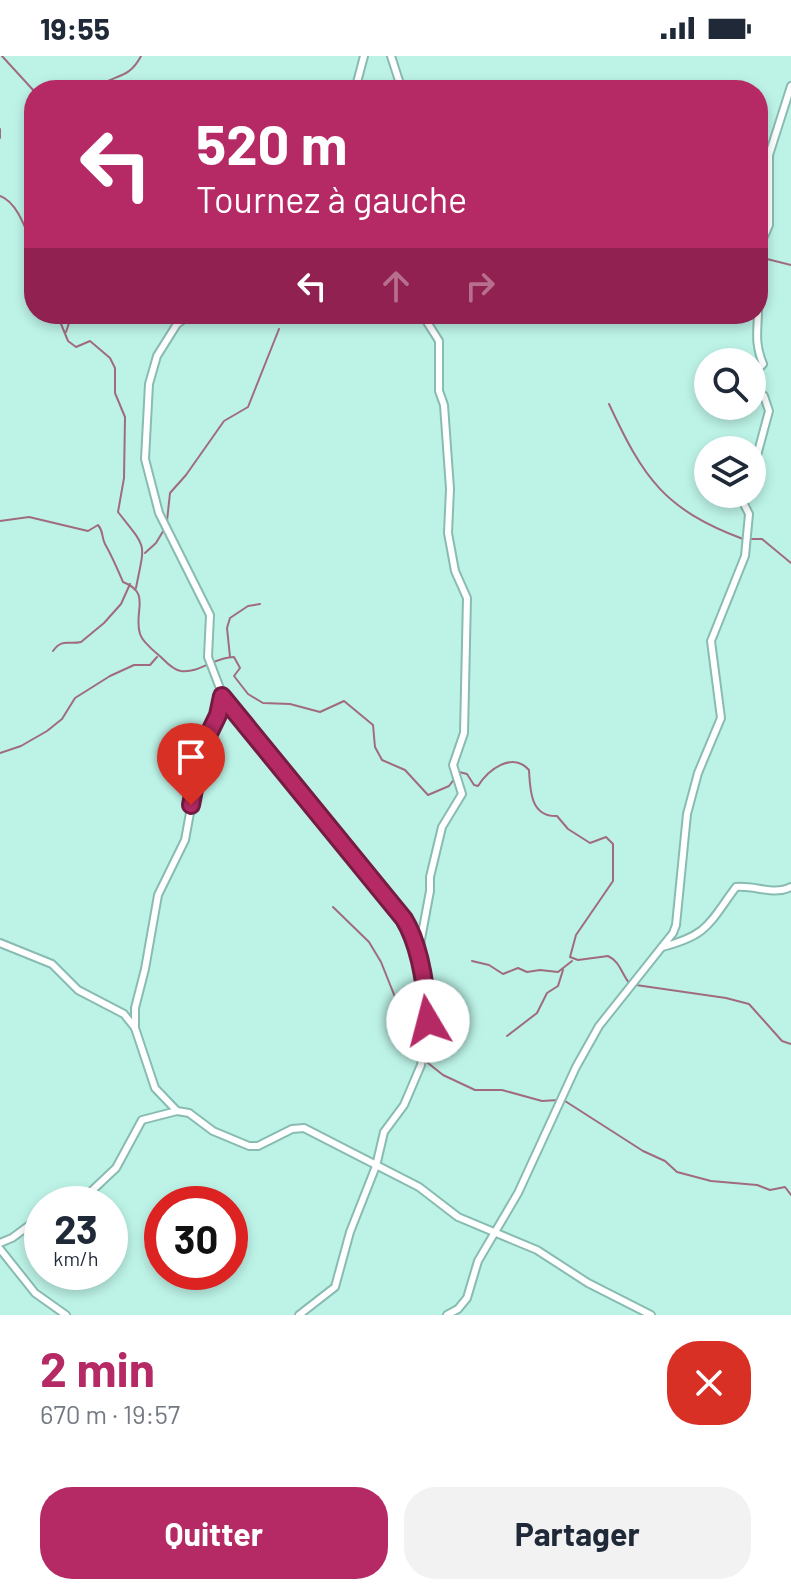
<!DOCTYPE html>
<html lang="fr">
<meta charset="utf-8">
<style>
:root{--surface:#fff;--page:#f2f2f3;--text:#1f2937;--muted:#747a83;--accent:#b52a65}
body{margin:0;font-family:Barlow,sans-serif;background:var(--page);color:var(--text);height:100vh;display:flex;flex-direction:column;font-size:30px;white-space:nowrap}
*{box-sizing:border-box;margin:0}
p{font-size:26px;color:var(--muted)}
.icon{flex:none;width:44px;height:44px;fill:none;stroke:currentColor;stroke-width:2;stroke-linecap:round;stroke-linejoin:round}
.map{position:relative;height:1259px;overflow:hidden}
.details{display:flex;flex-direction:column;background:var(--surface);flex:1}
.details>*{flex:none}
.banner{position:absolute;left:24px;top:24px;width:744px;height:244px;border-radius:32px;box-shadow:0 4px 12px #0003;background:#b52a65;color:#fff;overflow:hidden}
.fabs{position:absolute;left:694px;top:292px;display:grid;gap:16px}
.fabs a{display:grid;place-items:center;width:72px;height:72px;border-radius:50%;background:var(--surface);box-shadow:0 4px 12px #0003;font-size:40px}
.speed{position:absolute;left:24px;top:1130px;display:flex;gap:16px;font-size:40px;font-weight:700;text-align:center}
.speed>*{display:grid;place-content:center;width:104px;height:104px;border-radius:50%;background:var(--surface);box-shadow:0 4px 12px #0003;line-height:1}
.speed small{font-size:20px;font-weight:400}
.speed .limit{border:12px solid #d22;background:#fff;color:#111}
.pin{position:absolute;display:grid;place-items:center;width:68px;height:68px;color:#fff;margin:-82px -34px;border-radius:50% 50% 50% 0;rotate:-45deg;box-shadow:0 0 8px #0007}
.pin .icon{rotate:45deg}
.me{position:absolute;width:88px;margin:-44px;rotate:352deg;stroke-linejoin:round;filter:drop-shadow(0 0 6px #0008)}
.turn{display:flex;align-items:center;gap:28px;height:168px;padding:0 40px;font-size:36px}
.turn .icon{width:104px;height:104px;stroke-width:2.5}
.turn b{display:block;font-size:56px;line-height:68px}
.lanes{display:flex;align-items:center;height:76px;padding:0 40px;background:#0003;justify-content:center;gap:40px;direction:ltr}
.lanes .off{opacity:.35}
.round{display:grid;place-items:center;flex:none;width:84px;height:84px;border-radius:32px;background:var(--page)}
.head{display:flex;align-items:center;justify-content:space-between;height:136px;padding:0 40px}
h1{font-size:48px;font-weight:700;line-height:60px;color:var(--accent)}
.action{display:flex;gap:16px;margin-top:auto;padding:16px 40px}
.action a{flex:1;height:92px;border-radius:32px;background:var(--accent);color:#fff;font-size:32px;font-weight:700;line-height:92px;text-align:center}
.action a+a{background:var(--page);color:var(--text)}
.status{display:flex;justify-content:space-between;align-items:center;height:56px;padding:0 40px;background:var(--surface);direction:ltr}
.status svg{height:22px;fill:currentColor}
.map>svg:first-child{display:block}
.lines{fill:none;stroke-linecap:round;stroke-linejoin:round}
.stream{stroke:#a06c7d;stroke-width:2}
.minor-casing{stroke:#88bbb1;stroke-width:10}
.minor{stroke:#fff;stroke-width:6}
.route-casing{stroke:#761b42;stroke-width:20}
.route{stroke:#b52a65;stroke-width:14}
</style>
<div class="status"><b>19:55</b><svg viewBox="0 0 49 12"><path d="M0 12V9h3v3zM5 12V6h3v6zM10 12V3h3v9zM15 12V0h3v12zM26 1h20v11H26zM47 4h2v5h-2z"/></svg></div>
<div class="map">
<svg width="791" height="1259" viewBox="0 0 791 1259">
<rect width="100%" height="100%" fill="#bdf3e7"/>
<g class="lines">
<g class="stream">
<path d="M2,0l32,35"/>
<path d="M616,30l1,4"/>
<path d="M93,34c21,-17 35,-9 48,-34"/>
<path d="M271,34l22,-2"/>
<path d="M0,73v9"/>
<path d="M0,140c18,6 27,37 34,54"/>
<path d="M763,202l28,7"/>
<path d="M57,258l11,27 8,6 14,-6 20,17 5,10v25l10,24 -1,61 -6,34c30,38 27,29 18,76"/>
<path d="M66,276l6,-18"/>
<path d="M609,348c35,75 55,105 134,135"/>
<path d="M0,465l29,-4 59,14 10,-6c6,7 3,11 7,19 7,12 12,24 18,38 29,11 10,30 17,52 3,9 14,17 21,23 5,5 12,13 20,14 20,2 33,-14 53,-14l6,11 -6,8 14,18 15,9 27,1 30,8 24,-11 29,24 2,22 7,13 23,10 23,25 21,-9 6,-8"/>
<path d="M167,465l3,-28 16,-18 38,-54 24,-14 31,-78"/>
<path d="M750,483h12l29,24"/>
<path d="M145,497l11,-10 9,-15"/>
<path d="M53,595c9,-13 15,-6 28,-9l23,-19 17,-19 9,-20"/>
<path d="M230,601l-3,-29 3,-10 18,-12 12,-2"/>
<path d="M0,697l21,-7 26,-15 15,-12 13,-21 35,-22 24,-11h16l7,-8"/>
<path d="M459,716l8,2 7,11 4,1c10,-16 34,-35 51,-16 1,19 1,47 28,46l11,13 22,14 16,-6 7,7v37l-37,54 -6,22 8,3 30,-4c13,6 13,18 22,28"/>
<path d="M333,851l36,35 12,20 14,35 4,24 21,33"/>
<path d="M472,905l17,4 14,9 15,-6 9,4 13,-2 18,2 14,-11"/>
<path d="M636,929l90,13 23,6 33,37 9,3"/>
<path d="M507,980l30,-23 10,-20 11,-7 5,-16"/>
<path d="M423,1003l20,16 32,15h27l40,11 17,-1"/>
<path d="M565,1045l78,50 22,10 12,11 34,9 46,4 13,5 15,-3 6,8"/>
</g>
<g class="minor-casing">
<g id="minor">
<path d="M391,0l11,34"/>
<path d="M355,34l9,-34"/>
<path d="M758,217l4,-32 7,-16v-70l22,-69"/>
<path d="M752,320l11,-12c-9,-22 -5,-33 -5,-56"/>
<path d="M752,329l12,11 5,15 -17,63"/>
<path d="M222,640l182,223 7,11 6,22"/>
<path d="M0,887l52,21 26,26 46,24 11,14 20,60 22,23 12,2 24,18 36,15h9l34,-17 12,-1 115,59 39,30 79,33 51,33 63,32"/>
<path d="M662,891c47,-12 47,-24 74,-60 20,-2 37,9 55,0"/>
<path d="M135,972v-20l10,-39 13,-74 27,-55 17,-92 20,-45 -1,-12 -13,-34 2,-42 -51,-102 -14,-54 4,-75 8,-28 20,-32 14,-10"/>
<path d="M74,1148l7,-3 35,-33 26,-48 35,-9"/>
<path d="M0,1187l12,-5 30,-22"/>
<path d="M0,1193l35,44 31,22"/>
<path d="M299,1259l36,-28 15,-55 26,-66 8,-34 20,-27 17,-40 7,-44 -10,-66 12,-64v-14l12,-50 20,-33 -9,-29 11,-32 3,-135 -12,-27 -7,-38 2,-44 -6,-84 -5,-14v-50l-17,-27"/>
<path d="M447,1259l11,-6 9,-11 11,-37 40,-68 58,-126 23,-41 74,-93 3,-8 11,-111 11,-41 23,-55 -10,-77 34,-85 4,-42 -5,-10 1,-10"/>
</g>
</g>
<use href="#minor" class="minor"/>
</g>
<g class="lines">
<g class="route-casing">
<path id="route" d="M191,749l11,-57 16,-33 4,-19 182,223c17,28 22,69 24,102"/>
</g>
<use href="#route" class="route"/>
</g>
</svg>
<div class="fabs">
<a><svg class="icon" aria-label="search" viewBox="0 0 24 24"><circle cx="10" cy="10" r="6"/><path d="M15 15l6 6"/></svg></a>
<a><svg class="icon" aria-label="layers" viewBox="0 0 24 24"><path d="M12 4l9 5-9 5-9-5zM3 14l9 5 9-5"/></svg></a>
</div>
<div class="speed"><div>23<small>km/h</small></div><div class="limit">30</div></div>
<div class="pin" style="left:191px;top:749px;background:#d93025"><svg class="icon" aria-label="arrive" viewBox="0 0 24 24"><path d="M6 21V4h12l-3 4 3 4H6"/></svg></div>
<svg class="me" style="left:428px;top:965px" viewBox="-20 -20 40 40"><circle r="19" fill="#fff"/><path d="M0-13L10 11 0 6-10 11z" fill="#b52a65"/></svg>
<div class="banner">
<div class="turn"><svg class="icon" aria-label="left" viewBox="0 0 24 24"><path d="M17 20v-9H6M10 6l-5 5 5 5"/></svg><div><b>520 m</b>Tournez à gauche</div></div>
<div class="lanes"><svg class="icon" aria-label="left" viewBox="0 0 24 24"><path d="M17 20v-9H6M10 6l-5 5 5 5"/></svg><svg class="icon off" aria-label="ahead" viewBox="0 0 24 24"><path d="M12 20V5M6 11l6-6 6 6"/></svg><svg class="icon off" aria-label="right" viewBox="0 0 24 24"><path d="M7 20v-9h11M14 6l5 5-5 5"/></svg></div>
</div>
</div>
<section class="details">
<div class="head"><div><h1>2 min</h1><p>670 m · 19:57</p></div><a class="round" style="background:#d93025;color:#fff"><svg class="icon" aria-label="close" viewBox="0 0 24 24"><path d="M6 6l12 12M18 6L6 18"/></svg></a></div>
<div class="action"><a>Quitter</a><a>Partager</a></div>
</section>
